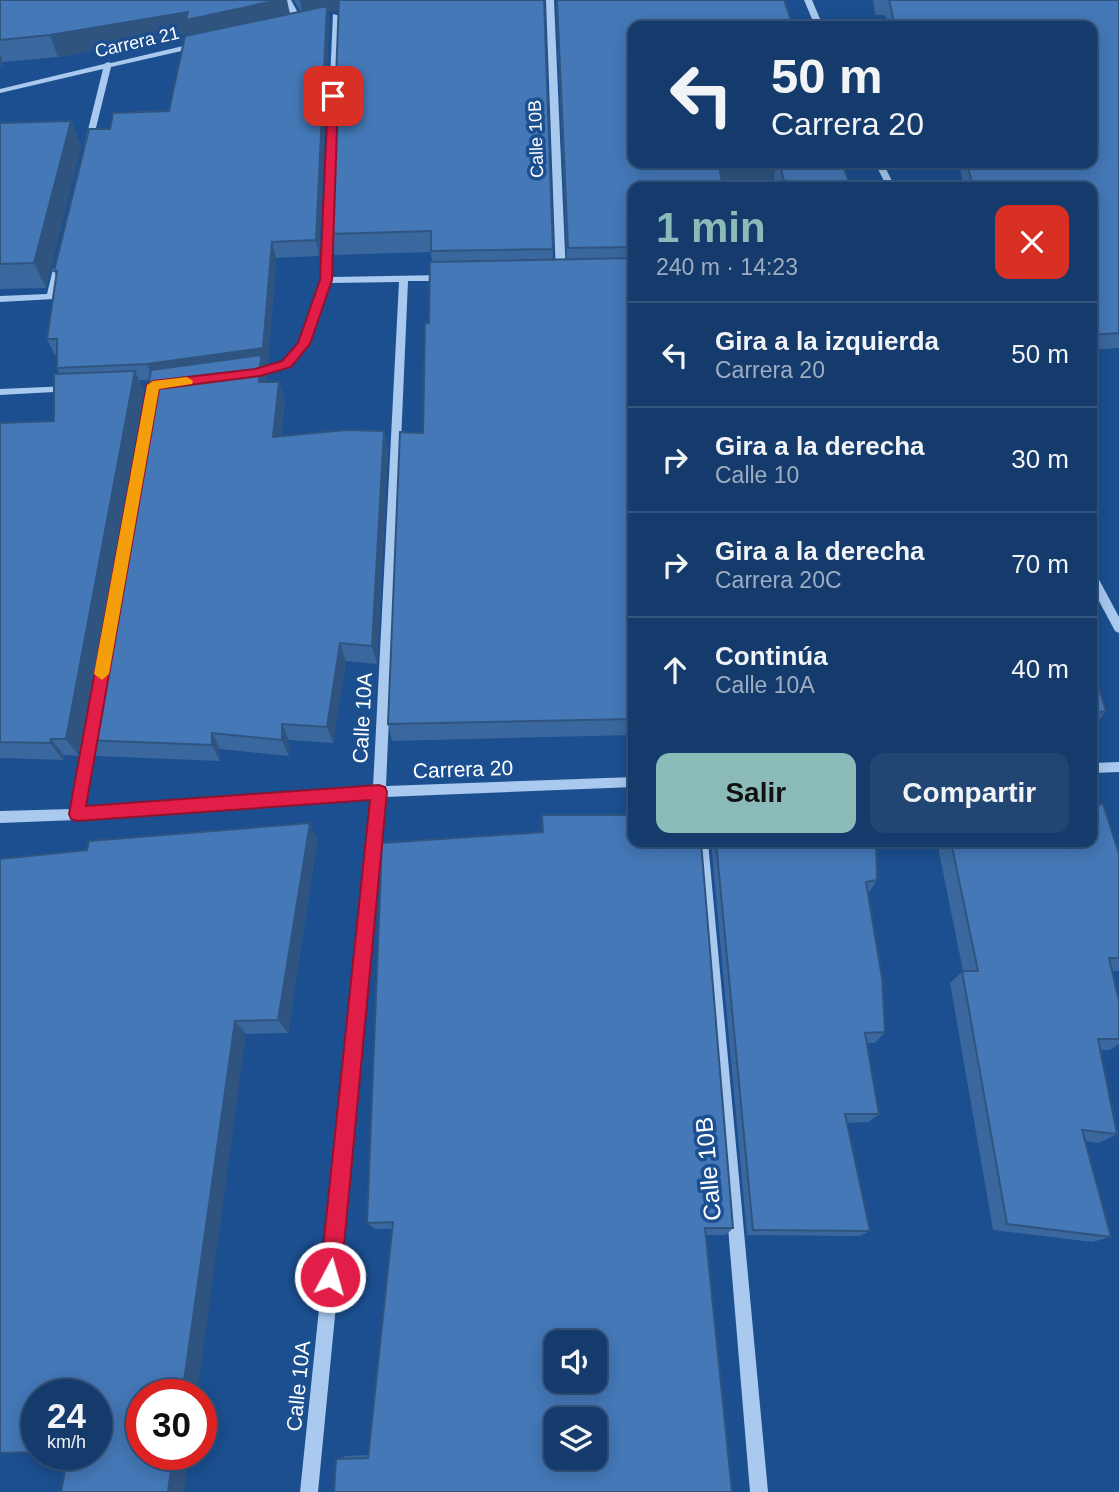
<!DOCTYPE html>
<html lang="es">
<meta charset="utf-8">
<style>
:root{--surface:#143b6b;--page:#214673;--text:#f1f3f6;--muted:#9dadc1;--line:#33557e;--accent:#8bbbb9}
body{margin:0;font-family:Helvetica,sans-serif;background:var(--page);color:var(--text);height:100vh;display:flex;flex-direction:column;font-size:26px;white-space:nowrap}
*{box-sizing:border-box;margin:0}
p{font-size:23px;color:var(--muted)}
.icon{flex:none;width:38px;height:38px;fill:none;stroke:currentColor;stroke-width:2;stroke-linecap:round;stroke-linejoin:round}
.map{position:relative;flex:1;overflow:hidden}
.sheet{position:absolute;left:628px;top:182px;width:469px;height:665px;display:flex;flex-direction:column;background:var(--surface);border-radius:14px;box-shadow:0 4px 18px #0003,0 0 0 2px var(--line)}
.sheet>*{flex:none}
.top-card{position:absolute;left:628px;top:21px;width:469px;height:147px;border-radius:14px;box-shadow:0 4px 18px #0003,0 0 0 2px var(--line);background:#143b6b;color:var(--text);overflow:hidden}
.tools{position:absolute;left:544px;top:1330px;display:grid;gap:14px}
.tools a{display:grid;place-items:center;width:63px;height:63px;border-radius:14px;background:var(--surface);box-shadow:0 4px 18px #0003,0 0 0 2px var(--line);font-size:35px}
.speed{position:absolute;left:21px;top:1379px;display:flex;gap:14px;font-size:35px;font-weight:700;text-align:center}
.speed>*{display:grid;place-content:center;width:91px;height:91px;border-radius:50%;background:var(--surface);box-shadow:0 4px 18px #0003,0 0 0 2px var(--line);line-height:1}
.speed small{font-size:18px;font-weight:400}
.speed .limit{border:10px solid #d22;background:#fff;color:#111}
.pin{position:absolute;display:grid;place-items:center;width:60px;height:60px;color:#fff;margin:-30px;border-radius:14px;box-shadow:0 4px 10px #0006}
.me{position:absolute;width:77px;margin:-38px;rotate:6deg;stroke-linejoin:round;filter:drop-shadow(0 0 5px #0008)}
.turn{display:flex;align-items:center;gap:24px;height:147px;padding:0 28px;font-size:32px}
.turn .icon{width:91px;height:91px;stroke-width:2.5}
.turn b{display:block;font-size:49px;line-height:60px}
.round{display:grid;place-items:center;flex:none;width:74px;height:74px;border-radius:14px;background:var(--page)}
.headline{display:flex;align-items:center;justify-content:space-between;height:119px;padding:0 28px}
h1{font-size:42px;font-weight:600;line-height:52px;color:var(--accent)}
.primary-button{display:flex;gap:14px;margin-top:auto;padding:14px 28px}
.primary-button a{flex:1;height:80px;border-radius:14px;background:var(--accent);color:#111;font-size:28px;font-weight:600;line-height:80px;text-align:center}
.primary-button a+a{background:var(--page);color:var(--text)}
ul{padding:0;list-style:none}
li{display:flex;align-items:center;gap:21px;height:105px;padding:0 28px;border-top:2px solid var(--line)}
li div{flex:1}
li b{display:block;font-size:26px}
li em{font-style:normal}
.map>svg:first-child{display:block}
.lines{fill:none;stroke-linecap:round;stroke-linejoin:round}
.minor{fill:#a9c9ee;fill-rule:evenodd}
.wall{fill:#3a679d}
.shaded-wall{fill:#305480}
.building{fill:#4478b7;stroke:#305480;stroke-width:2;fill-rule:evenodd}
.route{fill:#e11d48;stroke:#92132f;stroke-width:2}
.slow{fill:#f59e0b}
.labels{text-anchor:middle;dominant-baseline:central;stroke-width:7;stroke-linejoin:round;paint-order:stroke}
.far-street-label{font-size:18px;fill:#fff;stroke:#1b4f8f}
.street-label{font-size:21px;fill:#fff;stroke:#1b4f8f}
.near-street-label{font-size:24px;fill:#fff;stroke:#1b4f8f}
</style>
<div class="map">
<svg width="1119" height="1492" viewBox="0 0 1119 1492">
<rect width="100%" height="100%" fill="#1b4f8f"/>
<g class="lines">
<g class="minor">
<path d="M283,0h8l12,22 -1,2h-6z"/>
<path d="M546,0h8l12,275 -5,3 -5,-3z"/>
<path d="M804,0h8l11,26h-8z"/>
<path d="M333,14l7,2 -9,261 113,-2 5,3 -5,3h-36l-22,505 248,-9v10l-249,10 -67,695h-18l72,-694 -295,22 -77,3v-12l72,-2 13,-77 2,-4h8l2,4 -13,76 289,-21 26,-505 -69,1 -23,63 -18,20 -38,11 -5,-3 2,-2 35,-10 17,-19 21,-63z"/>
<path d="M196,43l4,2 -1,2 -88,20 -20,81 -7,-2 19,-77 -103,24v-4l104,-25 4,-2 3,1z"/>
<path d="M875,163h8l12,24h-8z"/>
<path d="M58,266l5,3 -9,30 -54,3v-6l47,-2 6,-25z"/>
<path d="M69,386l3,1v4l-72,4v-6z"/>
<path d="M1092,573l4,1 23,43v16l-4,-2 -23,-43z"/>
<path d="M1119,762v10l-27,1v-10z"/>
<path d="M696,842h12l60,650h-18z"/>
</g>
</g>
<g class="wall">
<path d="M0,0l290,13 10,-2 -6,-11h250l9,260h14l-11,-260h228l-150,163h208l9,24h-75l-2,-8 -140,8v548l-242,6 -4,-17 35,-291 9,-171 -1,-10 -97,3 -4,-21 9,-225 -11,3 1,9 -10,235 -43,2 -8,106h-4l3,11 -1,7h13l6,20 -4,34 103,-5 4,20 -11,213 -31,-3 -13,82 -44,-3v16l-69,-7v12l-124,-5 -12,-16 66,-360h-11l5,12 -65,364 -15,-1 -1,5 -63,-2v-335l54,-2 6,-47 -3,-6v-13h-2l-8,-16 9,-63 -2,-5 56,-142 59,-18 21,-76v-2l-132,24 -55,5 -1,4 -2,1z"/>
<path d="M873,0h246v348l-27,2v-163h-128l-5,-23h-10v-1h143v-137h-204l-3,-11h-10z"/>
<path d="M71,121l10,25 -35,142 -46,1v-166z"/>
<path d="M1092,666l14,45 -14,18z"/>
<path d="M310,823l7,18 -29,192 -42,1 -178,420 19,-604z"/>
<path d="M711,842h165l1,38 -9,14 17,138 -10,11h-8l12,71 -10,8 -22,1 23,108 -10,5 -113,-1z"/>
<path d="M942,842h150l27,12v117h-7l7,30v43l-9,6h-10l17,84 -18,9 -14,-2 26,96 -19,5 -99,-12 -43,-247 13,-12 -25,-124z"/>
<path d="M382,843l351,385 -7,7h-20l26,257 -396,-33 10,-3 22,-1 24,-226h-17l-8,-6z"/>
</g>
<g class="shaded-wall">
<path d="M279,0h8l4,19 -99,22 -2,-8 -132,24 -8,-22 138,-23z"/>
<path d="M300,0h82l-54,12 1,9 -10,235 -3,-16 -13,-223z"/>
<path d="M0,54l3,8 -1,4 -2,1z"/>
<path d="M71,121l10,25 -35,142 -12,-25z"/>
<path d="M754,163h22l-2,16 -37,8h-20l3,-16z"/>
<path d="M272,242l4,16 -8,106h-4l3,11 -2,27 -112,-23 -6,-15z"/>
<path d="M135,371l9,21 -65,364 -13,-17z"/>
<path d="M279,382l6,20 -6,54 -6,-19z"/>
<path d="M384,431l4,20 -11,213 -5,-18z"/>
<path d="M340,643l6,18 -13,82 -6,-16z"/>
<path d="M282,724l7,16v16l-7,-16z"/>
<path d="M212,733l8,16v12l-8,-16z"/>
<path d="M51,739l13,16 -1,5 -13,-17z"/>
<path d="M310,823l7,18 -29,192 -10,-13z"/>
<path d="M235,1021l11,13 -49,361h-15z"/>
<path d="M173,1454h16l-5,38h-16z"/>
</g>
<g class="building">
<path d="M0,0h279l-93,20 2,-8 -138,23 -50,5z"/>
<path d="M339,0h205l9,249 -122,2v-20l-101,3z"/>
<path d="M557,0h227l9,26h-159v137h120l-34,8 3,16h-89v60l-66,1z"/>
<path d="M889,0h230v333l-27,2v-148h-119l-6,-24h125v-137h-197z"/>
<path d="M327,6l-11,234 -44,2 -9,106 -116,16 -90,4v-29h-10l10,-68h-3l35,-142h21l3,-16 56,-2 16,-75z"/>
<path d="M71,121l-37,142 -34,1v-141z"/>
<path d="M779,163h63l9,24h-65z"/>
<path d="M634,258v461l-246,5 12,-292 23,1 2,-110h4l1,-61z"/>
<path d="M261,355l-2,27h20l-6,55 73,-7 38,1 -12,215 -32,-3 -13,84 -45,-3v16l-70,-7v12l-128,-5 67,-370z"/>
<path d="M135,371l-69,368h-15l-1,4 -50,-1v-319l54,-2v-47z"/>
<path d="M1092,666l14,45 -14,2z"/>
<path d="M1103,804l16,50v104h-10l10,43v38h-21l19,95 -35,-4 29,107 -104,-13 -45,-253h16l-27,-129h141v-36z"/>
<path d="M542,815h92v27h67l32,386h-28l27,264h-398l2,-33 32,-1 25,-236 -26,1 15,-380 161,-11zM556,1342h39v39h-39zM556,1419h39v39h-39z"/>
<path d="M310,823l-32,197 -43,1 -53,374h-40v59h31l-5,38h-107l7,-38h28v-59h-59v57l-37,1v-594l87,-9 2,-9z"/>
<path d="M716,842h160l1,38 -11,2 16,96 3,54 -20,1 14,81h-34l25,117 -117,-1z"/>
</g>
<path class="route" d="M333,92l5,4 -6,184 -22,64 -19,23 -31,9 -101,13 -73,417 293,-21 6,2 2,5 -46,485 -3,7 -8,3 -7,-3 -3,-7 50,-477 -293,21 -6,-2 -2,-5 78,-429 6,-4 102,-12 27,-8 16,-18 22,-63 8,-184z"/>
<path class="slow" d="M187,377l6,4 -1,3 -33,5 -50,285 -7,6 -8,-6 53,-289 6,-4z"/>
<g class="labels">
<g class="far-street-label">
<text transform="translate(137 42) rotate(-13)">Carrera 21</text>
<text transform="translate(536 139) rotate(-92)">Calle 10B</text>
</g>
<g class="street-label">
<text transform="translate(362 718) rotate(-87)">Calle 10A</text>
<text transform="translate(463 769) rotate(-2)">Carrera 20</text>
<text transform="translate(298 1386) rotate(-84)">Calle 10A</text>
</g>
<g class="near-street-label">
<text transform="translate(708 1169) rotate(-95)">Calle 10B</text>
</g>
</g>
</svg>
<div class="tools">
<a><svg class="icon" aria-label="sound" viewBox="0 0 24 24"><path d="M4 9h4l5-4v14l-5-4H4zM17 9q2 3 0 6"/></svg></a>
<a><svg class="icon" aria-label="layers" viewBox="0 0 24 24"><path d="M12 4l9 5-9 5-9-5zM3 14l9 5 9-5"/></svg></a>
</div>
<div class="speed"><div>24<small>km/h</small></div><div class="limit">30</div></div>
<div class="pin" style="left:333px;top:96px;background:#d93025"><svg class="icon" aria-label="arrive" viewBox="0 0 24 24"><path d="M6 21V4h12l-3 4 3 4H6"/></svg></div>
<svg class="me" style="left:330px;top:1277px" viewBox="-20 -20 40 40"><circle r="17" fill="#e11d48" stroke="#fff" stroke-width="3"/><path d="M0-11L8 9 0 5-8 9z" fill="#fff"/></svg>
<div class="top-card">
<div class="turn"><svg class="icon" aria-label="left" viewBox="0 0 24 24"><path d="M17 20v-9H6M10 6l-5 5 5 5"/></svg><div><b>50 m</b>Carrera 20</div></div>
</div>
<section class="sheet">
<div class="headline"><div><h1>1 min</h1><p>240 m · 14:23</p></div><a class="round" style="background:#d93025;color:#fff"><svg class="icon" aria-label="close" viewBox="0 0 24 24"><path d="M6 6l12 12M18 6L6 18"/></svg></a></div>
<ul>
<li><svg class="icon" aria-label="left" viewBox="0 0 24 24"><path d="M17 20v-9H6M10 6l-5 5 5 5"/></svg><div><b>Gira a la izquierda</b><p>Carrera 20</p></div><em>50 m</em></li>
<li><svg class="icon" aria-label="right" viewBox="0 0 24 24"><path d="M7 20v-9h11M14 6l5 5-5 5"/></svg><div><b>Gira a la derecha</b><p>Calle 10</p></div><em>30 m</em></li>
<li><svg class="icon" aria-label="right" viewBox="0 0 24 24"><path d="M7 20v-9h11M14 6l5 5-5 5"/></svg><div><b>Gira a la derecha</b><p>Carrera 20C</p></div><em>70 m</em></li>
<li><svg class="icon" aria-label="ahead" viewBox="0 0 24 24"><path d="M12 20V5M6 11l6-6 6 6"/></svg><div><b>Continúa</b><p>Calle 10A</p></div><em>40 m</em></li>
</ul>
<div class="primary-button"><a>Salir</a><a>Compartir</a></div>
</section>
</div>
